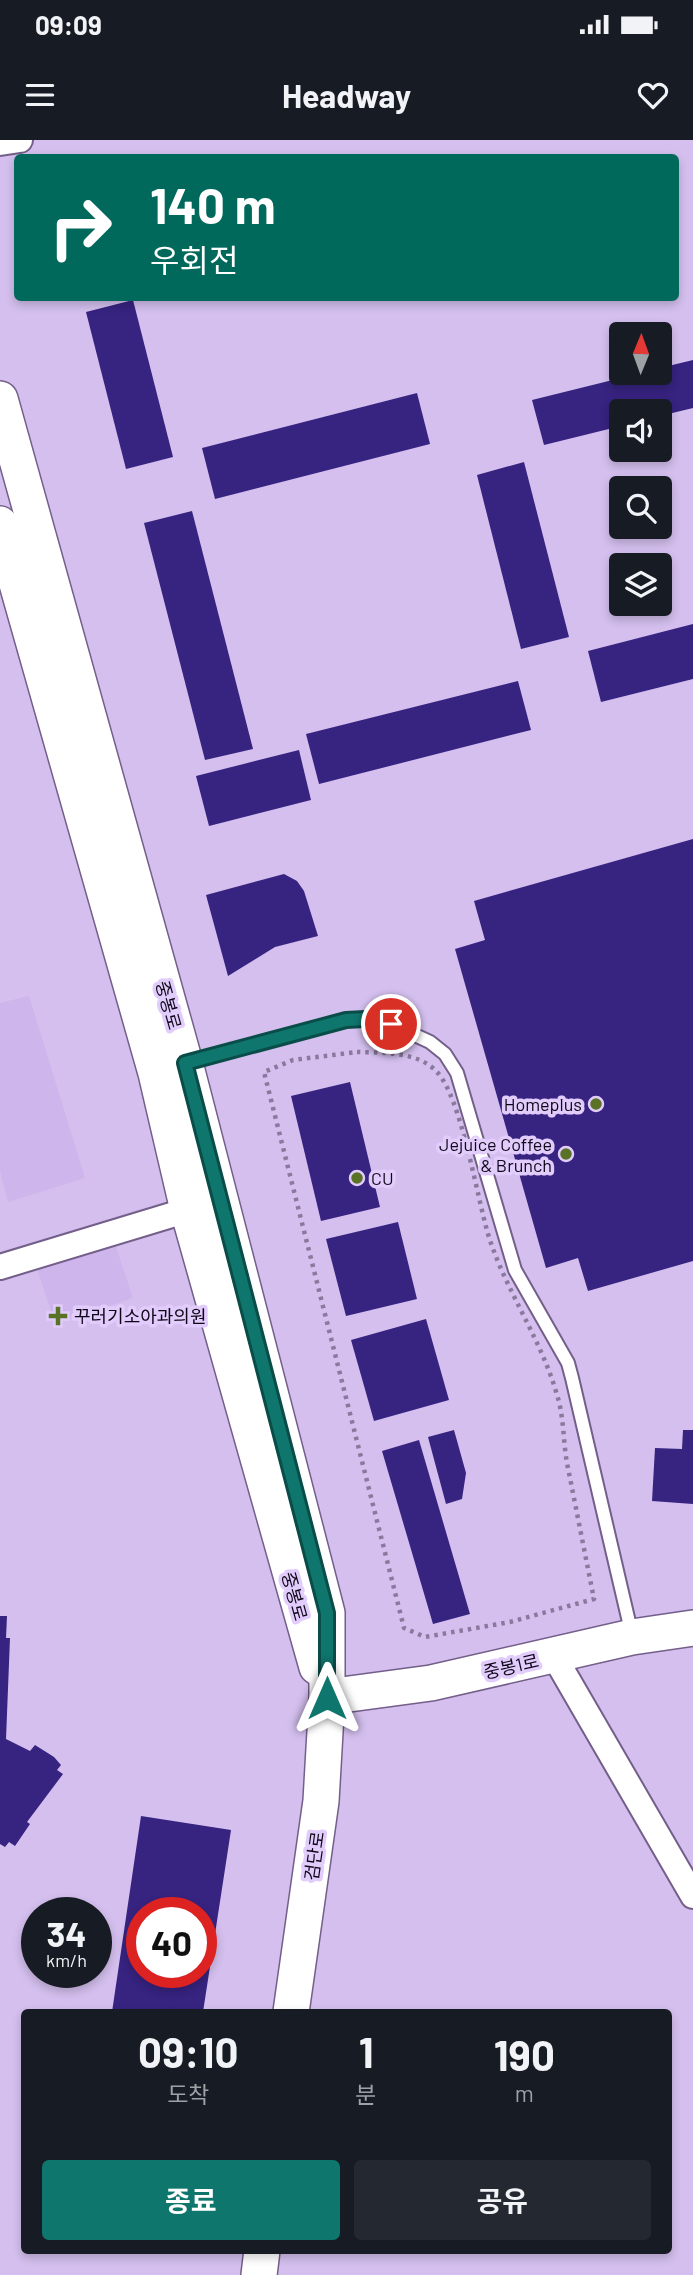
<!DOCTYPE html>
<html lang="ko">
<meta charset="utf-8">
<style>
:root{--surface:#171b24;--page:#242831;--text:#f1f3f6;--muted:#9ea1a6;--accent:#0f766e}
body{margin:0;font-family:Barlow,"Noto Sans KR",sans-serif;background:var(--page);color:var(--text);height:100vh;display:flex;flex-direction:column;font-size:26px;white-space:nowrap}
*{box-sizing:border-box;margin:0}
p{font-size:23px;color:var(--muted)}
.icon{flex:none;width:38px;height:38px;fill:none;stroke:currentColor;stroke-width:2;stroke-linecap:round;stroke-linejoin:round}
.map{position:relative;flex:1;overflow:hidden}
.details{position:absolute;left:21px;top:1869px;width:651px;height:245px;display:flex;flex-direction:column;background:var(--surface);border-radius:7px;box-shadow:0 4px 10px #0003}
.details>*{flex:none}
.guide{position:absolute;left:14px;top:14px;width:665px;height:147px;border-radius:7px;box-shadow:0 4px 10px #0003;background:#00695c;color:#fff;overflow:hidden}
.needle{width:46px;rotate:1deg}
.fabs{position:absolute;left:609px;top:182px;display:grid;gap:14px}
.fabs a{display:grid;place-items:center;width:63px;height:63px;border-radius:7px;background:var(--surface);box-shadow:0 4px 10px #0003;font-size:35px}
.speed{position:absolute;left:21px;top:1757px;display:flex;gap:14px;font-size:35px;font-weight:700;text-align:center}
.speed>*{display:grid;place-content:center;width:91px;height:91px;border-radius:50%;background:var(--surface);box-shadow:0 4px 10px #0003;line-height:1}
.speed small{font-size:18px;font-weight:400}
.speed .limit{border:10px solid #d22;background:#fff;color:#111}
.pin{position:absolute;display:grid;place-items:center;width:60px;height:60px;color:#fff;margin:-30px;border:4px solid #fff;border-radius:50%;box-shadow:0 2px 7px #0007}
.me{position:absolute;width:77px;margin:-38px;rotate:0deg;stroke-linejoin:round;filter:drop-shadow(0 0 5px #0008)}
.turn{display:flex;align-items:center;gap:24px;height:147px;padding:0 21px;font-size:32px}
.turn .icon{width:91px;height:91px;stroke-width:2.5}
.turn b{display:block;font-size:49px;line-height:60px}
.eta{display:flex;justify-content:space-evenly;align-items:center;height:119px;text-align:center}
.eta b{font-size:42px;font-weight:700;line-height:49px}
.action{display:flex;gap:14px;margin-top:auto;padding:14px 21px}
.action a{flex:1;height:80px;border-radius:7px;background:var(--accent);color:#fff;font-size:28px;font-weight:700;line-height:80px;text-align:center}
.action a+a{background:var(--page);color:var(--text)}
.status{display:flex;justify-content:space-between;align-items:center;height:49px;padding:0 35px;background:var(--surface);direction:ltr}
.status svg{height:19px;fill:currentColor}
header{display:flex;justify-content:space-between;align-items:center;height:91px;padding:0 21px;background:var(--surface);font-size:32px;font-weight:700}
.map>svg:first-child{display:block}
.built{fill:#ceb5eb}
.building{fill:#372380;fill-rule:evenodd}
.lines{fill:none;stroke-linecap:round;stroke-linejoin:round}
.lane-casing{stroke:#735f89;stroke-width:16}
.street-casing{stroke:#735f89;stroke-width:28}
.secondary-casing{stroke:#735f89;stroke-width:38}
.path{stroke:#89799c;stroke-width:4.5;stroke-dasharray:3.5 5;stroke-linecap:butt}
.lane{stroke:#fff;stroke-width:12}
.street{stroke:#fff;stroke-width:24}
.secondary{stroke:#fff;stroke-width:35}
.route-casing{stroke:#0a4d48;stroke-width:18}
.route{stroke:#0f766e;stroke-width:12}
.poi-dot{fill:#597225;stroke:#e1ccfc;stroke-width:2.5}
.labels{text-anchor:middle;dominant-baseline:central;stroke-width:7;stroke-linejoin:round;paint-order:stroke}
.street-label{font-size:18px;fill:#0f0717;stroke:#e1ccfc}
.poi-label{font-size:18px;fill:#0f0717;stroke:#e1ccfc;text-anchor:end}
</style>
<div class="status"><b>09:09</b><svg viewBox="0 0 49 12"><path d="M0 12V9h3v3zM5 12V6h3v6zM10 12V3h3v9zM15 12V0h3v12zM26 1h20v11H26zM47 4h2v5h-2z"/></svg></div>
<header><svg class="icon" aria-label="menu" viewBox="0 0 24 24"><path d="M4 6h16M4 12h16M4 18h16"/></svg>Headway<svg class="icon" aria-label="heart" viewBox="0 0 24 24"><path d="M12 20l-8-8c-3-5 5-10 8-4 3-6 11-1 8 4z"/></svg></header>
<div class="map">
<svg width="693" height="2135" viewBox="0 0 693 2135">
<rect width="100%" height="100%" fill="#d4bfee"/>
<g class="built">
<path d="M29,856l56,182 -77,24 -8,-31v-168z"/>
<path d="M114,1101l19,57 -78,25 -19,-57z"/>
</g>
<g class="building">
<path d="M133,160l40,157 -47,12 -40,-157z"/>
<path d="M693,220v48l-33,8v-5h-39v15l-77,19 -12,-45 109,-27h19v-5z"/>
<path d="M417,253l13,51 -215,55 -13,-51z"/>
<path d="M524,322l45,175 -48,12 -44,-174z"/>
<path d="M192,371l61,238 -48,11 -61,-237z"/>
<path d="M693,484v55l-92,23 -13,-51z"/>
<path d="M518,541l13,49 -212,54 -13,-50z"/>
<path d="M299,610l12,50 -102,26 -13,-50z"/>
<path d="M693,699v422l-105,30 -10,-33 -32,10 -91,-319 30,-9 -11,-39z"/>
<path d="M284,734l13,7 7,10 14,45 -43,11 -47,29 -22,-81z"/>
<path d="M350,942l30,125 -59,14 -30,-125z"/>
<path d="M398,1082l19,77 -71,17 -20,-77z"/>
<path d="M426,1179l23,81 -75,21 -23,-81z"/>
<path d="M454,1290l12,43 -4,26 -16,5 -18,-67z"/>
<path d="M683,1290h10v74l-41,-3 3,-53 27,1z"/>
<path d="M419,1300l51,174 -37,10 -51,-173z"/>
<path d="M0,1476h7l-1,22h4l-4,101 24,12 5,-6 19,12 7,8 -4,5 6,4 -36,48 3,2 -15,22 -6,-4 -4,5 -5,-3z"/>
<path d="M141,1676l90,14 -28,182h-91zM142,1773h59v59h-59z"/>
</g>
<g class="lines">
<g class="lane-casing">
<path id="lane" d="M186,923l160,-43 19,-1 26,5 39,18 15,12 12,19 58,197 53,93 4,15 60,257"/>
</g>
<g class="street-casing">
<g id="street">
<path d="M0,3l20,-3"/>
<path d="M0,1127l188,-57"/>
<path d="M554,1516l139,240"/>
</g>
</g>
<g class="secondary-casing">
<g id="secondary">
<path d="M0,259l185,664 142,550v84l-6,104 -30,211"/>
<path d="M0,384l156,549 32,137 129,457"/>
<path d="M327,1557l104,-14 201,-46 61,-9"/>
<path d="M259,2135l3,-25"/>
</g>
</g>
<path class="path" d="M357,912c26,1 61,-1 80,20 24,25 40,125 51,162 17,56 53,104 69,161 7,21 6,46 10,68 9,45 18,91 27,136l-84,23 -85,15 -21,-9 -140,-556 29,-12z"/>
<use href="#lane" class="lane"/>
<use href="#street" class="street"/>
<use href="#secondary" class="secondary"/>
</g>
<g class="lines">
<g class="route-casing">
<path id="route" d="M327,1558v-85l-142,-550 161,-43 19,-1 26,5"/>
</g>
<use href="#route" class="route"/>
</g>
<g class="poi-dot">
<circle cx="596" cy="964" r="7"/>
<circle cx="566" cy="1014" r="7"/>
<circle cx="357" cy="1038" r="7"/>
<path d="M54.5 1165.5h7v7h7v7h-7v7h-7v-7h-7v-7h7z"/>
</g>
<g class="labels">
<g class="street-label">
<text transform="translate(169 865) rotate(74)">중봉로</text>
<text transform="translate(295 1456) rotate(74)">중봉로</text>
<text transform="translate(511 1526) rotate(-13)">중봉1로</text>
<text transform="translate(314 1716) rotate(-82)">검단로</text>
</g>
<g class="poi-label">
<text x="582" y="964">Homeplus</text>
<text x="552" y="1004">Jejuice Coffee<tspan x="552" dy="21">&amp; Brunch</tspan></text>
<text x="371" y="1038" text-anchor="start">CU</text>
<text x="74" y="1176" text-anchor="start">꾸러기소아과의원</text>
</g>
</g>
</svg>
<div class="fabs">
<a><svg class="needle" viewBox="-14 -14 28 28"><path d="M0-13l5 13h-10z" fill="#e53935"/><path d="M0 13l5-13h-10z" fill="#9ea1a6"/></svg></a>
<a><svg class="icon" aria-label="sound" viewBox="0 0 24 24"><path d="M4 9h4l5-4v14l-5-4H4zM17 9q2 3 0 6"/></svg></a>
<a><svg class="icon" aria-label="search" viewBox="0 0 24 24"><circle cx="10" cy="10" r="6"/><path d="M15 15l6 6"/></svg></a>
<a><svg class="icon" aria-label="layers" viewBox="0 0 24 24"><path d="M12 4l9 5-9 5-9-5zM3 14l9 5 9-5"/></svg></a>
</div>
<div class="speed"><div>34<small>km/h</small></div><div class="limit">40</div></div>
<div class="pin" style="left:391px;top:884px;background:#d93025"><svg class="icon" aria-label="arrive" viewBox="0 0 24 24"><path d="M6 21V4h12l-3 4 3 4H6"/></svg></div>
<svg class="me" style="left:327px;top:1558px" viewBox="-20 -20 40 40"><path d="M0-17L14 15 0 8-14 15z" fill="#0f766e" stroke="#fff" stroke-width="4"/></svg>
<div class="guide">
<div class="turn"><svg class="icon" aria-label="right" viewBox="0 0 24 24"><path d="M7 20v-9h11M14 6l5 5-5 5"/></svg><div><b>140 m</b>우회전</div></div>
</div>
<section class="details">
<div class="eta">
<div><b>09:10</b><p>도착</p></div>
<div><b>1</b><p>분</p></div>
<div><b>190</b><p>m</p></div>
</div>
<div class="action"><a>종료</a><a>공유</a></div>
</section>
</div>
